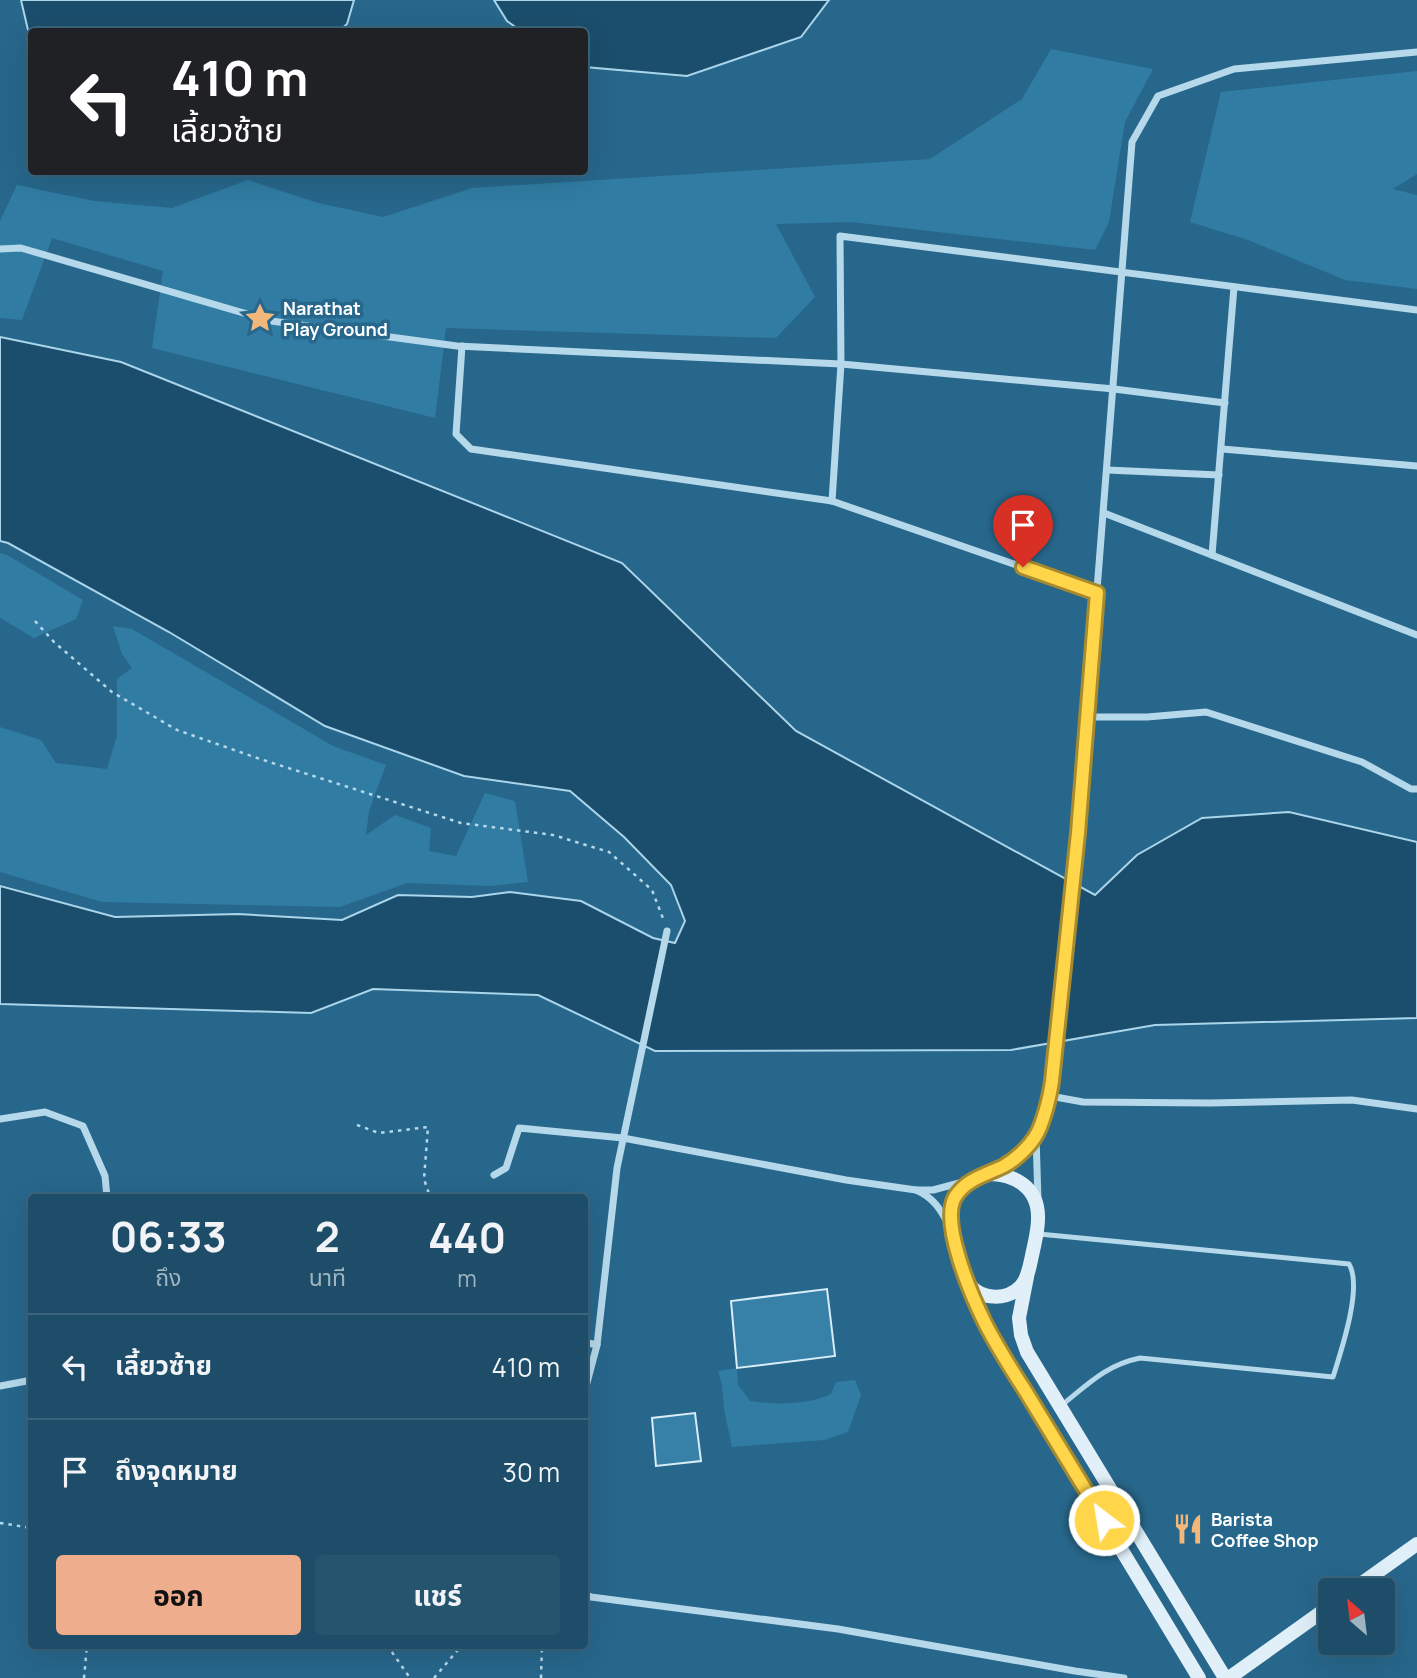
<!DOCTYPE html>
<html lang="th">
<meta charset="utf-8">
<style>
:root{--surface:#1d4d68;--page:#25546e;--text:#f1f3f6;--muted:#a0b4c0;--line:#3b647c;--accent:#eead8d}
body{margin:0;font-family:Manrope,"Noto Sans Thai",sans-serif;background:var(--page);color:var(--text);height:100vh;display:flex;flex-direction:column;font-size:26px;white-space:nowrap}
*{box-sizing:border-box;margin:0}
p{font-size:23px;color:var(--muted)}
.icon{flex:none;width:38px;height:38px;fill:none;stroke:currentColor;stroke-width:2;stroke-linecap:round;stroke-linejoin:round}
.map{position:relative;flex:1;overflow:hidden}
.side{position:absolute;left:28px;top:1194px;width:560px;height:455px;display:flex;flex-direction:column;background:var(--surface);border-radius:7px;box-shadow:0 7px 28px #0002,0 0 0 2px var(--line)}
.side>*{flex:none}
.top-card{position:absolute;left:28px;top:28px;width:560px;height:147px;border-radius:7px;box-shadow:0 7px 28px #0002,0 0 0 2px var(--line);background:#202124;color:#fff;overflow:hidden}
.needle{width:46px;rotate:332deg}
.buttons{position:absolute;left:1318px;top:1578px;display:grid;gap:14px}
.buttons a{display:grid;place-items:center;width:77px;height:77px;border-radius:7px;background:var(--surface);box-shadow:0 7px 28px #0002,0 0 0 2px var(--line);font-size:35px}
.pin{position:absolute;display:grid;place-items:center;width:60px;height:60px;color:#fff;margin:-72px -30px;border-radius:50% 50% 50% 0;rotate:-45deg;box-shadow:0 0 7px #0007}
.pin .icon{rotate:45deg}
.me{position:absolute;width:77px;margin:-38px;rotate:329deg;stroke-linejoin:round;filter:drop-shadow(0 0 5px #0008)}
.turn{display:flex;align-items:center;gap:24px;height:147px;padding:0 28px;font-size:32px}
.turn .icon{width:91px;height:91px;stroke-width:2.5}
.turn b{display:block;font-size:49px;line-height:60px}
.eta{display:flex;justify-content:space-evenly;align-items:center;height:119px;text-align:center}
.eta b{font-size:42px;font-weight:700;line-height:49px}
.primary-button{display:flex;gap:14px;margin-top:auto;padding:14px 28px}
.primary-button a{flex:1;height:80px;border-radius:7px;background:var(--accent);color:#111;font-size:28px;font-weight:700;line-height:80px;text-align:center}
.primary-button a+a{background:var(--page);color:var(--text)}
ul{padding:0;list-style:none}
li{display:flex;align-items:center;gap:21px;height:105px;padding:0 28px;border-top:2px solid var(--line)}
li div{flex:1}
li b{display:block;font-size:26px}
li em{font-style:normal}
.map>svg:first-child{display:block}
.green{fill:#317ca3}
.water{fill:#1b4e6c;stroke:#aad5ea;stroke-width:2}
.building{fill:#3781a8;stroke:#d9edf8;stroke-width:2}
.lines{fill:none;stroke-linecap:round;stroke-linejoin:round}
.path{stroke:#b5d8ea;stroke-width:2.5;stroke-dasharray:3.5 5;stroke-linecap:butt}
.lane{stroke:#b5d8ea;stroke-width:5}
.street{stroke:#b5d8ea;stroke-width:7}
.secondary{stroke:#e0eff8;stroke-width:14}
.route-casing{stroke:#a68a30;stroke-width:18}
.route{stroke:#ffd54a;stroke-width:12}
.labels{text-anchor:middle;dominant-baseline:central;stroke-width:7;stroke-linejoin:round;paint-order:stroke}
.poi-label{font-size:18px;font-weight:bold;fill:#fff;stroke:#27678b;text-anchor:start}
</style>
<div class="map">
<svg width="1417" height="1678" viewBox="0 0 1417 1678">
<rect width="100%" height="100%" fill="#27678b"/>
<g class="green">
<path d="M1051,49l102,20 -28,53 -16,100 -14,28 -244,-28 -75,2 39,73 -39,41 -330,-10 -11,90 -283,-70 11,-77 -111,-33 -30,82 -22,-2v-97l17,-36 77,16 78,7 76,-28 70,23 65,14 89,-29 458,-29 92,-60z"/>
<path d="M1417,71v103l-24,15 24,6v94l-72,-9 -97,-40 -58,-18 31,-130z"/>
<path d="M0,553l7,2 76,45 -7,19 -42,19 -34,-20z"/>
<path d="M113,626l19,3 201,117 53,19 -17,46 -3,24 29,-20 36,13 -2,23 27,5 29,-63 30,8 13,81 -38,4 -83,-3 -67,24 -238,-5 -102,-30v-145l41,13 15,23 51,6 10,-33v-57l15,-11 -10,-14z"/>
<path d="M737,1368l1,17 12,16c24,4 58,4 81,-7l5,-12 19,-2 6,15 -13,37 -24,8 -92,7 -8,-38 -2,-24 -4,-14z"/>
</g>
<g class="water">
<path d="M21,0h333l-7,24 -8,7 -307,1 -1,3 -3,-5z"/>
<path d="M494,0h335l-28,37 -114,39 -102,-9 -1,-35 -63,-1 -14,-10z"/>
<path d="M0,337l121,25 501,201 174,168 299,164 42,-40 65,-37 87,-6 128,30v176l-262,7 -144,25 -356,1 -117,-56 -165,-6 -62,24 -311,-9v-118l115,31 123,-3 104,6 56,-25 74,2 38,-5 71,9 72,37 22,5 10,-22 -14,-36 -47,-48 -54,-46 -106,-15 -139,-50 -156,-94 -161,-89 -8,-2z"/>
</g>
<g class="building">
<path d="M827,1289l8,67 -98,12 -6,-67z"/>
<path d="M695,1413l6,48 -45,5 -4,-48z"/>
</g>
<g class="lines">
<g class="path">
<path d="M35,621l19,21 58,50 65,38 83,29 201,64 92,12 56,17 43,38 12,31"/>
<path d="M357,1125l22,8 49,-6 -4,52 6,18"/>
<path d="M0,1523l32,5"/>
<path d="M387,1645l23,33"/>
<path d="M84,1678l3,-33"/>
<path d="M434,1678l28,-33"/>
<path d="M541,1678l1,-33"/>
</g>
<path class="lane" d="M1039,1234l310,30c14,23 -8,87 -16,113l-193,-19c-34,7 -52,26 -78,47"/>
<g class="street">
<path d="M0,249l21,-1 250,73 186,25 384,18 273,25 111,14"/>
<path d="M462,346l-6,88 15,15 361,52 265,92"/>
<path d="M1222,449l195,17"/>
<path d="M1107,470l112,5"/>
<path d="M832,501l9,-137 -1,-128 577,74"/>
<path d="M1104,513l313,122"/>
<path d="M1212,555l22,-268"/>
<path d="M1087,717h60l59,-5 156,50 49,27h6"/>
<path d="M1050,1096l33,6 127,1 142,-3 65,9"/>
<path d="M0,1119l45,-7 38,14 22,50 2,21"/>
<path d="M1036,1136l14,-40 2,-15 26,-248 54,-691 26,-46 76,-27 183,-17"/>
<path d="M992,1171c18,-8 31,-20 44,-35l2,64"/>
<path d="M494,1175l12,-7 13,-40 104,10 223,42 70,10"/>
<path d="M947,1222c-7,-14 -15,-25 -31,-32h17l30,-8"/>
<path d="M584,1342l13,3"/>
<path d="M0,1386l32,-6"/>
<path d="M584,1394l13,-49 20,-177 50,-237"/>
<path d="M584,1594l7,3 247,32 237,42 49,7"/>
</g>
<g class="secondary">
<path d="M985,1174c29,-1 54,13 53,45 0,11 -3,22 -5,32 -3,12 -4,26 -12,35 -14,15 -40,14 -52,-2 -6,-9 -8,-20 -11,-30 -10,-37 -15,-63 27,-80z"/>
<path d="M965,1277l20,47 214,354"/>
<path d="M1027,1277l-8,41 2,17 6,17 198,326"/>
<path d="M1351,1591l66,-47"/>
<path d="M1229,1678l101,-72"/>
</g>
</g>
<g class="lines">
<g class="route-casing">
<path id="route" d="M1023,567l74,26 -19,240 -26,248c-2,15 -9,44 -17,56 -7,11 -20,23 -31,29 -18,9 -38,13 -49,31 -15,26 17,100 30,126 12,24 27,47 41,69 26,43 52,86 78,128"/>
</g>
<use href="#route" class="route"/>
</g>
<defs>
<g id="sight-bare" transform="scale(2.415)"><path d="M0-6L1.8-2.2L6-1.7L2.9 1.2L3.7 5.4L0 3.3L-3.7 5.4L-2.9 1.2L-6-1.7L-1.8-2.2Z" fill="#f3b77a" stroke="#27678b" stroke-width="2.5" paint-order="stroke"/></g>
<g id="restaurant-bare" transform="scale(2.415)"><path d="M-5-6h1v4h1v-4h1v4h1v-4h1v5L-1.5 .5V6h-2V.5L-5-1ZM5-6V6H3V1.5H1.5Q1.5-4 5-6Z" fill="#f3b77a" stroke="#27678b" stroke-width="2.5" paint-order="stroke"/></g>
</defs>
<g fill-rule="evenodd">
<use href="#sight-bare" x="260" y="318"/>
<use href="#restaurant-bare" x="1188" y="1529"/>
</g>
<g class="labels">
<g class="poi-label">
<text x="283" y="308">Narathat<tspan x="283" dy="21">Play Ground</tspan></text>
<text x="1211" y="1519">Barista<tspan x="1211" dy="21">Coffee Shop</tspan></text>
</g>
</g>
</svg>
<div class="buttons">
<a><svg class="needle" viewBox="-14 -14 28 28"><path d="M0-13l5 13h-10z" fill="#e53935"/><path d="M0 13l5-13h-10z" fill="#a0b4c0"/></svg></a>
</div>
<div class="pin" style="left:1023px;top:567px;background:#d93025"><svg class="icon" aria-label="arrive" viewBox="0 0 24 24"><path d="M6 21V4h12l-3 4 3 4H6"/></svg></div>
<svg class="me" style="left:1104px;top:1520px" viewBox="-20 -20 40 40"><circle r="17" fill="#ffd54a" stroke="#fff" stroke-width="3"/><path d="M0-11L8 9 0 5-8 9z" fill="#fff"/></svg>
<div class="top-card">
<div class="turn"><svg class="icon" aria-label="left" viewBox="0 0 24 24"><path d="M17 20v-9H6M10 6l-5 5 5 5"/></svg><div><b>410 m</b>เลี้ยวซ้าย</div></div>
</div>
<section class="side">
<div class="eta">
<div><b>06:33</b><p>ถึง</p></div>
<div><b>2</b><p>นาที</p></div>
<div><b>440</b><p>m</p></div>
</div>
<ul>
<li><svg class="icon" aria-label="left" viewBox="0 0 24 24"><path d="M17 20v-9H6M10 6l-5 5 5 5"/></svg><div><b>เลี้ยวซ้าย</b></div><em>410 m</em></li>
<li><svg class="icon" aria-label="arrive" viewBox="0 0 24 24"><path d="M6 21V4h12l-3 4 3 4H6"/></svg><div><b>ถึงจุดหมาย</b></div><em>30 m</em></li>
</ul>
<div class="primary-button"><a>ออก</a><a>แชร์</a></div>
</section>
</div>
